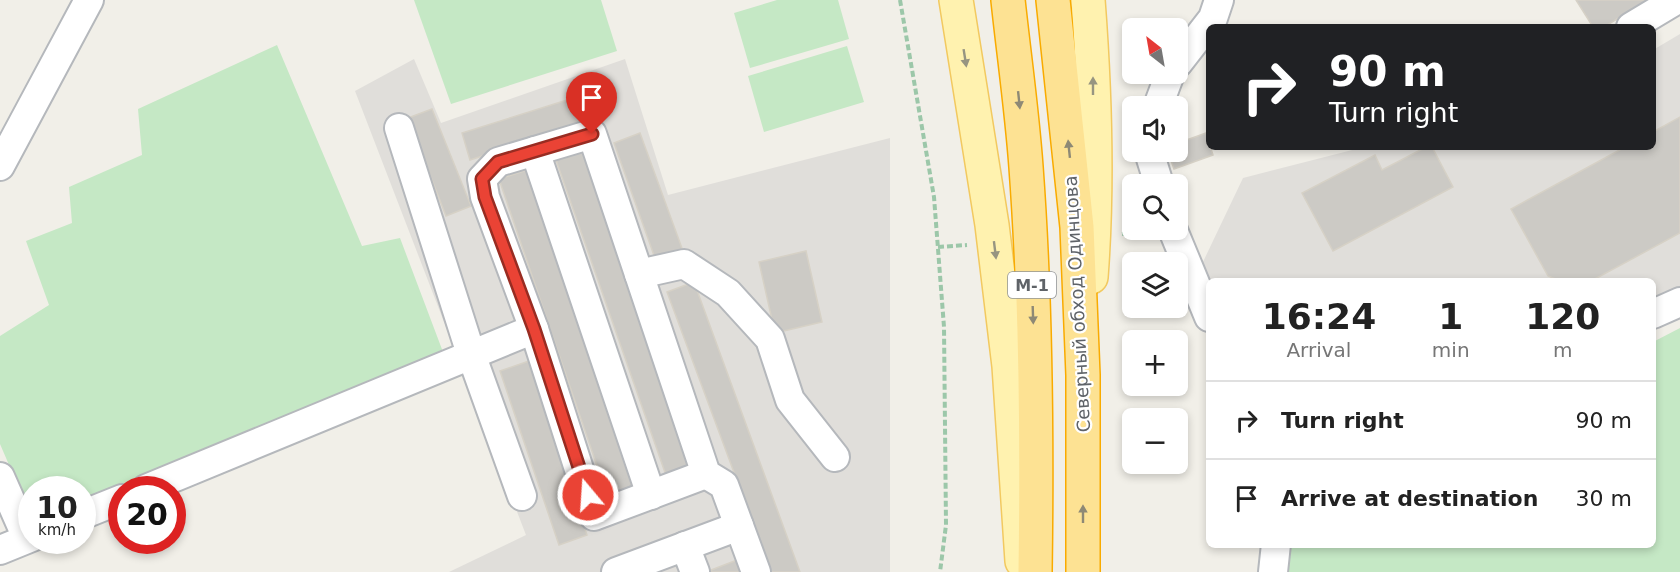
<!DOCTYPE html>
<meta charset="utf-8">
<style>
:root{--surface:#fff;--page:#f6f6f6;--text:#222;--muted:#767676;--line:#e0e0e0}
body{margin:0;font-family:"DejaVu Sans",sans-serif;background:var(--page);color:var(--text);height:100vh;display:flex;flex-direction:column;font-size:22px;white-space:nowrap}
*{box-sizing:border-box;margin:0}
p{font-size:20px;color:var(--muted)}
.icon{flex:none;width:33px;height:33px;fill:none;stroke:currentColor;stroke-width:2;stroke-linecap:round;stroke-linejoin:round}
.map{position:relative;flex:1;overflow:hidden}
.panel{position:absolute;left:1206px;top:278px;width:450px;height:270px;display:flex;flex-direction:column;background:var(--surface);border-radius:9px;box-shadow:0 3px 9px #0003}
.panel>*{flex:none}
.top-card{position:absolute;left:1206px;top:24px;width:450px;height:126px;border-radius:9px;box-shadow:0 3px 9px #0003;background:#202124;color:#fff;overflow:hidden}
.needle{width:39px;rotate:329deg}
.fabs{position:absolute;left:1122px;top:18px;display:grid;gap:12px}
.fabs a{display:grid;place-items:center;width:66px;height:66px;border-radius:9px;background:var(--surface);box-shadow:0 3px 9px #0003;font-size:30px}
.speed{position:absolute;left:18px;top:476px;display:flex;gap:12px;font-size:30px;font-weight:700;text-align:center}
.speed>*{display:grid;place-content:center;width:78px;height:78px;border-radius:50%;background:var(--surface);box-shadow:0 3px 9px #0003;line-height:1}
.speed small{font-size:15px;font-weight:400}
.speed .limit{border:9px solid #d22;background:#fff;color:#111}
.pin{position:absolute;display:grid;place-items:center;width:51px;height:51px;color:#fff;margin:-62px -26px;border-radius:50% 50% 50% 0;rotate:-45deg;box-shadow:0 0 6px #0007}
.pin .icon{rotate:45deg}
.me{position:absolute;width:66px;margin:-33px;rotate:342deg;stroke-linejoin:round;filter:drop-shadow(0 0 4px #0008)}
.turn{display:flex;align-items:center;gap:21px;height:126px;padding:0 24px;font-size:27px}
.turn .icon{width:78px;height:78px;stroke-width:2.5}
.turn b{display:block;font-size:42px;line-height:51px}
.eta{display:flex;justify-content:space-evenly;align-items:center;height:102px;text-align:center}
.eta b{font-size:36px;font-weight:700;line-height:42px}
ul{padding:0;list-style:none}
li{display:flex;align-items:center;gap:18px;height:78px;padding:0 24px;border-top:2px solid var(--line)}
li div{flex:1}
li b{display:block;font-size:22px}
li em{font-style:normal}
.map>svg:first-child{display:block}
.industrial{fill:#e0deda}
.green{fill:#c5e8c5}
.building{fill:#cccac5;stroke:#d6d1c6;stroke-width:1.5}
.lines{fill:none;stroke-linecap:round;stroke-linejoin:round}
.minor-casing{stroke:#b5b8bc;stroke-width:32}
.major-casing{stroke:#f2c960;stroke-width:36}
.highway-casing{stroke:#f9ab00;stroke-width:36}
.path{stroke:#9cc7a9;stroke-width:4;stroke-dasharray:6 3;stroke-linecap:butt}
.minor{stroke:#fff;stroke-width:28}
.major{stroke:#fff2af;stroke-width:33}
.highway{stroke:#fde293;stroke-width:33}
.oneway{fill:#979581}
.oneway2{fill:#8e8975}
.route-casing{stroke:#982c22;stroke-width:15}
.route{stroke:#ea4335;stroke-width:10}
.labels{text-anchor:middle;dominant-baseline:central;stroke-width:4.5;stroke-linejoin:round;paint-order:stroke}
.shield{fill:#fff;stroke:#8f9295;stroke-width:1.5}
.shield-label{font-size:16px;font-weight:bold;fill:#5f6368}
.street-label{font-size:18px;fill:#5f6368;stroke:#fff}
</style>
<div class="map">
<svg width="1680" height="572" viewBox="0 0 1680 572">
<rect width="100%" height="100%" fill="#f1efe8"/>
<g class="industrial">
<path d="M1680,34v255l-27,13v-22h-444l-7,-16 41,-86 121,-31h289v-97z"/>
<path d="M414,59l27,64 184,-64 43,136 222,-57v434h-441l77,-37 -171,-444z"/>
</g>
<g class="green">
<path d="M414,0h187l16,51 -166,53z"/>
<path d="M777,0h61l11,39 -99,29 -16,-55z"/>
<path d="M277,45l85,201 38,-8 43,114 -360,149 -1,-12h-50l-1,27 -31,-72v-108l49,-31 -23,-64 46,-18 -3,-36 73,-32 -4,-46z"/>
<path d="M847,46l17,56 -100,30 -16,-56z"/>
<path d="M1680,328v244h-396l6,-27 363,-1v-202z"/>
</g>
<g class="building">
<path d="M1576,0h72l-44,27h-11z"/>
<path d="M599,90l8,25 -137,45 -8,-27z"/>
<path d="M432,109l39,97 -25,10 -38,-98z"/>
<path d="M1680,117v116l-87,47h-35l-10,-4 -37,-67 114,-62h28v-15z"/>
<path d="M640,133l43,118 -27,10 -42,-118z"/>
<path d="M1206,133l7,22 -39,14 -6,-17h10v-9z"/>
<path d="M1426,147h6l21,40 -120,64 -31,-58 73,-38 7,15z"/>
<path d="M587,149l112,321 -31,11 -112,-321z"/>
<path d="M527,170l109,318 -28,10 -109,-319z"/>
<path d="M806,251l16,71 -47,11 -16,-71z"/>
<path d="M694,282l106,290h-29l-104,-280z"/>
<path d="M529,361l58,174 -28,10 -59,-174z"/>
<path d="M737,560l4,12h-35z"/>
</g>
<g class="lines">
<g class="minor-casing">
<g id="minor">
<path d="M1631,27l45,-27"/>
<path d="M1178,63l35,-45 6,-18"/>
<path d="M1158,106l12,-32"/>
<path d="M399,128l72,226 51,142"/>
<path d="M535,151l116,344"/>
<path d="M1149,152l10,32"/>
<path d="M0,166l89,-166"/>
<path d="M1173,230l36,87"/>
<path d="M639,274l45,-10 44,29 42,46 20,61 45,57"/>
<path d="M1653,314l27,-12"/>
<path d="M534,329l60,187 112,-42"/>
<path d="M0,477l27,61"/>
<path d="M146,489l388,-160 -49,-132 -3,-18 16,-17 94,-28 114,340 18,11 32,87"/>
<path d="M82,515l40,-16"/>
<path d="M685,546l10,26"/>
<path d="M0,550l32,-13"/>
<path d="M616,572l123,-46"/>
<path d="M1273,572l3,-28"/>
</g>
</g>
<g class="major-casing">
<g id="major">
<path d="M956,0l36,225 17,141 13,195"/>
<path d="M1088,0c7,91 10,186 3,277"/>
</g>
</g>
<g class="highway-casing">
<g id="highway">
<path d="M1008,0c6,56 14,111 18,167 10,135 11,270 9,405"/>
<path d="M1053,0l24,227 6,148v197"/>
</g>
</g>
<g class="path">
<path d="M900,0l34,197 10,130 2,198 -6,47"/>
<path d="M1122,234l25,-3"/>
<path d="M938,247l29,-2"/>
</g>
<use href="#minor" class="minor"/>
<use href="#major" class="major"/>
<use href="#highway" class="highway"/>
</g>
<defs><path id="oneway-solid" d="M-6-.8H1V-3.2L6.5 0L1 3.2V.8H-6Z" transform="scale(1.5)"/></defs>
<g class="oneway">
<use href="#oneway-solid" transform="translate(965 58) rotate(81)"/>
<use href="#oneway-solid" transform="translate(1093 86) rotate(-90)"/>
<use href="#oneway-solid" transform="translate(995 250) rotate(83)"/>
</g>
<g class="oneway2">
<use href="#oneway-solid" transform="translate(1019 100) rotate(84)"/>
<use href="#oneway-solid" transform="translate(1069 149) rotate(-96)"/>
<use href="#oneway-solid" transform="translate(1033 315) rotate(88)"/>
<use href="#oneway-solid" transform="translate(1083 514) rotate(-90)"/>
</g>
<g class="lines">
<g class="route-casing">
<path id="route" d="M588,495l-54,-166 -49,-132 -3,-18 16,-17 94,-28"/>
</g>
<use href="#route" class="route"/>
</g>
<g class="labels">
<rect class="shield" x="1008" y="272" width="48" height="26" rx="4.5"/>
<g class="shield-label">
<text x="1032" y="285">М-1</text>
</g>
<g class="street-label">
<text transform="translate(1077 304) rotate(-93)">Северный обход Одинцова</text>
</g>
</g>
</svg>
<div class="fabs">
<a><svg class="needle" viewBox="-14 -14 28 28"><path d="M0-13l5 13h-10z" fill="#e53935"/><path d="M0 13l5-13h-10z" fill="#767676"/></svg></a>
<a><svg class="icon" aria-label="sound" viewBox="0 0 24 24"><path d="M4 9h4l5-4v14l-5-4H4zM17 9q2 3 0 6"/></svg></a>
<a><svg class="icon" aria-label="search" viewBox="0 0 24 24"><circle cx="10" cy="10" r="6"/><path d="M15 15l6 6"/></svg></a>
<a><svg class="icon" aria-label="layers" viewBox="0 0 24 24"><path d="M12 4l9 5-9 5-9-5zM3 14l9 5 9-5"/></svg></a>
<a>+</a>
<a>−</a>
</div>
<div class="speed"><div>10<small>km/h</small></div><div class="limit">20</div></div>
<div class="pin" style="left:592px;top:134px;background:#d93025"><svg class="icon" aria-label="arrive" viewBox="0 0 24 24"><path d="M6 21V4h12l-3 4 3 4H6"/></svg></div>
<svg class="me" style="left:588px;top:495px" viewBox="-20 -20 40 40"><circle r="17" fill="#ea4335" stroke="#fff" stroke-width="3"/><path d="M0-11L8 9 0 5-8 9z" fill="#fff"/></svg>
<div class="top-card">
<div class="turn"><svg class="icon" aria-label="right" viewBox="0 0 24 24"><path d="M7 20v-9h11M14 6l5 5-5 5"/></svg><div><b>90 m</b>Turn right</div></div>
</div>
<section class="panel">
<div class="eta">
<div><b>16:24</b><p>Arrival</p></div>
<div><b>1</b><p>min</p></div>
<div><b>120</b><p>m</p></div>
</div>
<ul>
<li><svg class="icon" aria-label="right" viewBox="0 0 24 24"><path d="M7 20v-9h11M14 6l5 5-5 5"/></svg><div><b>Turn right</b></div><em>90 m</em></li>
<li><svg class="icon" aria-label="arrive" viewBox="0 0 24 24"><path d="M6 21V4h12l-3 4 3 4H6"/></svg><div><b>Arrive at destination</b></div><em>30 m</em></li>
</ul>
</section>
</div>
